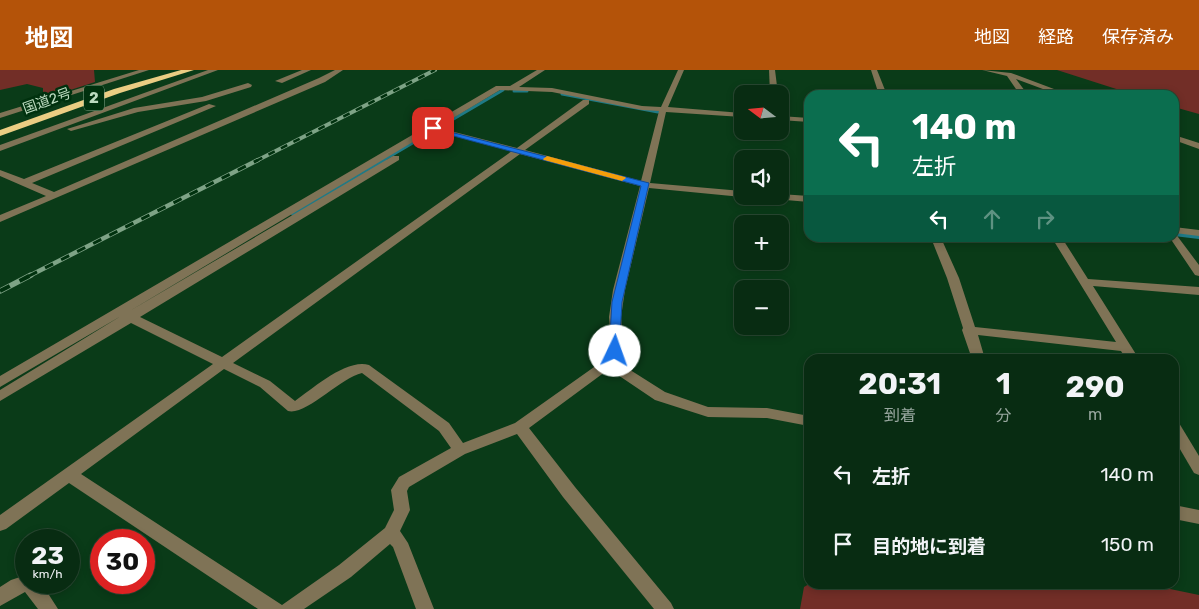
<!DOCTYPE html>
<html lang="ja">
<meta charset="utf-8">
<style>
:root{--surface:#082c12;--page:#11341b;--text:#f1f3f6;--muted:#98a79f;--line:#294832;--accent:#b45309}
body{margin:0;font-family:Rubik,"Noto Sans JP",sans-serif;background:var(--page);color:var(--text);height:100vh;display:flex;flex-direction:column;font-size:19px;white-space:nowrap}
*{box-sizing:border-box;margin:0}
p{font-size:16px;color:var(--muted)}
.icon{flex:none;width:28px;height:28px;fill:none;stroke:currentColor;stroke-width:2;stroke-linecap:round;stroke-linejoin:round}
.map{position:relative;flex:1;overflow:hidden}
.side{position:absolute;left:804px;top:284px;width:375px;height:235px;display:flex;flex-direction:column;background:var(--surface);border-radius:15px;box-shadow:0 2px 8px #0003,0 0 0 1px var(--line)}
.side>*{flex:none}
.hud{position:absolute;left:804px;top:20px;width:375px;height:152px;border-radius:15px;box-shadow:0 2px 8px #0003,0 0 0 1px var(--line);background:#0b6e4f;color:#fff;overflow:hidden}
.needle{width:32px;rotate:286deg}
.fabs{position:absolute;left:734px;top:15px;display:grid;gap:10px}
.fabs a{display:grid;place-items:center;width:55px;height:55px;border-radius:10px;background:var(--surface);box-shadow:0 2px 8px #0003,0 0 0 1px var(--line);font-size:25px}
.speed{position:absolute;left:15px;top:459px;display:flex;gap:10px;font-size:25px;font-weight:700;text-align:center}
.speed>*{display:grid;place-content:center;width:65px;height:65px;border-radius:50%;background:var(--surface);box-shadow:0 2px 8px #0003,0 0 0 1px var(--line);line-height:1}
.speed small{font-size:12px;font-weight:400}
.speed .limit{border:8px solid #d22;background:#fff;color:#111}
.pin{position:absolute;display:grid;place-items:center;width:42px;height:42px;color:#fff;margin:-21px;border-radius:10px;box-shadow:0 2px 8px #0006}
.me{position:absolute;width:55px;margin:-28px;rotate:3deg;stroke-linejoin:round;filter:drop-shadow(0 0 4px #0008)}
.turn{display:flex;align-items:center;gap:18px;height:105px;padding:0 25px;font-size:22px}
.turn .icon{width:65px;height:65px;stroke-width:2.5}
.turn b{display:block;font-size:35px;line-height:42px}
.lanes{display:flex;align-items:center;height:48px;padding:0 25px;background:#0003;justify-content:center;gap:25px;direction:ltr}
.lanes .off{opacity:.35}
.eta{display:flex;justify-content:space-evenly;align-items:center;height:85px;text-align:center}
.eta b{font-size:30px;font-weight:700;line-height:35px}
ul{padding:0;list-style:none}
li{display:flex;align-items:center;gap:15px;height:70px;padding:0 25px}
li div{flex:1}
li b{display:block;font-size:19px}
li em{font-style:normal}
header{display:flex;align-items:center;gap:30px;box-sizing:border-box;height:70px;padding:0 25px;background:var(--accent);color:#fff}
header strong{font-size:24px}
nav{display:flex;gap:28px;margin-inline-start:auto;font-size:18px}
.map>svg:first-child{display:block}
.green{fill:#722e27}
.lines{fill:none;stroke-linecap:round;stroke-linejoin:round}
.stream-far1{stroke:#1f7a86;stroke-width:3}
.stream{stroke:#1f7a86;stroke-width:4}
.minor{fill:#7f7356;fill-rule:evenodd}
.highway{fill:#ebcd83;fill-rule:evenodd}
.rail-far2-casing{stroke:#7ea386;stroke-width:4}
.rail-far1-casing{stroke:#7ea386;stroke-width:4.5}
.rail-casing{stroke:#7ea386;stroke-width:5.5}
.rail-far2{stroke:#00310e;stroke-width:2.5;stroke-dasharray:7;stroke-linecap:butt}
.rail-far1{stroke:#00310e;stroke-width:3;stroke-dasharray:9;stroke-linecap:butt}
.rail{stroke:#00310e;stroke-width:4;stroke-dasharray:11;stroke-linecap:butt}
.route{fill:#1a73e8;stroke:#114b97}
.slow{fill:#f59e0b}
.labels{text-anchor:middle;dominant-baseline:central;stroke-width:5;stroke-linejoin:round;paint-order:stroke}
.far-street-label{font-size:14px;fill:#bcdbc0;stroke:#00310e}
.shield{fill:#00310e;stroke:#84a88b;stroke-width:1}
.shield-label{font-size:15px;font-weight:bold;fill:#bcdbc0}
</style>
<header>
<strong>地図</strong>
<nav><a>地図</a><a>経路</a><a>保存済み</a></nav>
</header>
<div class="map">
<svg width="1199" height="539" viewBox="0 0 1199 539">
<rect width="100%" height="100%" fill="#0a3b18"/>
<g class="green">
<path d="M0,0h94l1,12 -40,13 -12,-2v-5l-16,-4 -27,6z"/>
<path d="M1057,0h142v44l-25,-7v-12h-39z"/>
<path d="M809,514h337l53,11v14h-399l4,-22z"/>
</g>
<g class="lines">
<g class="stream-far1">
<path d="M514,21h13"/>
<path d="M562,24l96,18"/>
<path d="M382,91l121,-71"/>
</g>
<g class="stream">
<path d="M293,144l92,-54"/>
<path d="M1174,164l25,3"/>
</g>
<g class="minor">
<path d="M139,0h10l-149,48v-5z"/>
<path d="M208,0h10l-218,81v-6z"/>
<path d="M302,0h9l-29,13 -7,-2z"/>
<path d="M335,0h8l-18,12 -325,140v-7l46,-19 -46,-20v-6l24,9 185,-75 7,2 -184,77 22,9 265,-114z"/>
<path d="M537,0h8l-26,17 33,1 90,18 19,1 17,-37h6l-16,37 74,6v4l-76,-5 -16,71 92,8v5h2l-2,1 -93,-9 -24,102 -4,27 2,25 -7,19 49,31 43,15 59,1 42,8v10l-42,-8 -59,-1 -53,-17 -46,-31 -80,59 46,59 96,116 3,6h-20l-91,-112 -46,-63 -52,20 -56,33 -2,4 3,19 -10,21 8,12 26,66h-18l-23,-62 -3,-3 -39,33 -47,32h-46l-189,-126 -63,46 -6,2v-16l213,-151 -82,-41 -131,78v-11l121,-74 -121,71v-11l496,-290h14zM500,20l52,2 90,18 17,1 -18,70 -116,-31 64,-46v-4h-6l-66,48 -78,-20 -14,9v4h6l12,-8 69,18 -290,206 -82,-40 259,-157v-4h-6l-265,156zM520,84l120,32 -27,104 -4,27 2,25 -7,18 -89,63 -52,20 -14,-20 -80,-58c-22,-7 -57,24 -74,36l-25,-20 -37,-18zM224,299l36,18 28,24c18,5 52,-33 74,-38l77,58 12,17 -52,29 -8,13 3,20 -9,18 -46,37 -57,40 -201,-131z"/>
<path d="M769,0h6l3,24h-8z"/>
<path d="M871,0h6l10,25h-8z"/>
<path d="M982,0l29,3 59,22h-11l-43,-16 12,16h-8l-13,-19z"/>
<path d="M248,13l4,2 -1,2 -45,14 -68,11 -67,19 -4,-2 67,-21 68,-11z"/>
<path d="M780,46l29,2v4l-29,-2z"/>
<path d="M1174,65l25,8v6l-25,-9z"/>
<path d="M780,124l29,2v6l-35,-3 -5,-3h11z"/>
<path d="M1174,157l25,3v6l-24,-3 24,32v11l-4,-1 -25,-37h4z"/>
<path d="M931,168h10l18,40 16,49 141,15 -64,-104h10l26,41 111,8v8l-106,-9 46,73h-13l-5,-8 -143,-16 7,24h-13l-10,-29 1,-2 -16,-50z"/>
<path d="M1174,352l5,1 20,33v19l-5,-2 -20,-34z"/>
<path d="M1174,435l25,5v14l-25,-5z"/>
<path d="M26,505v7l16,2 16,25h-20l-13,-17 -25,14v-19l11,-7z"/>
</g>
<path class="highway" d="M181,0h13l-74,23 -120,43v-6l114,-41z"/>
<g class="rail-far2-casing">
<path id="rail-far2" d="M256,91l179,-91"/>
</g>
<g class="rail-far1-casing">
<path id="rail-far1" d="M29,206l229,-116"/>
</g>
<g class="rail-casing">
<path id="rail" d="M0,221l31,-16"/>
</g>
<use href="#rail-far2" class="rail-far2"/>
<use href="#rail-far1" class="rail-far1"/>
<use href="#rail" class="rail"/>
</g>
<path class="route" d="M431,57l218,56 -27,119 -3,52h-8l-2,-3 3,-49 29,-116 -210,-56z"/>
<path class="slow" d="M547,86l78,21 1,1 -4,3 -78,-21 -1,-1z"/>
<g class="labels">
<g class="far-street-label">
<text transform="translate(47 31) rotate(-20)">国道2号</text>
</g>
<rect class="shield" x="84" y="15.5" width="20" height="25" rx="4"/>
<g class="shield-label">
<text x="94" y="28">2</text>
</g>
</g>
</svg>
<div class="fabs">
<a><svg class="needle" viewBox="-14 -14 28 28"><path d="M0-13l5 13h-10z" fill="#e53935"/><path d="M0 13l5-13h-10z" fill="#98a79f"/></svg></a>
<a><svg class="icon" aria-label="sound" viewBox="0 0 24 24"><path d="M4 9h4l5-4v14l-5-4H4zM17 9q2 3 0 6"/></svg></a>
<a>+</a>
<a>−</a>
</div>
<div class="speed"><div>23<small>km/h</small></div><div class="limit">30</div></div>
<div class="pin" style="left:433px;top:58px;background:#d93025"><svg class="icon" aria-label="arrive" viewBox="0 0 24 24"><path d="M6 21V4h12l-3 4 3 4H6"/></svg></div>
<svg class="me" style="left:615px;top:281px" viewBox="-20 -20 40 40"><circle r="19" fill="#fff"/><path d="M0-13L10 11 0 6-10 11z" fill="#1a73e8"/></svg>
<div class="hud">
<div class="turn"><svg class="icon" aria-label="left" viewBox="0 0 24 24"><path d="M17 20v-9H6M10 6l-5 5 5 5"/></svg><div><b>140 m</b>左折</div></div>
<div class="lanes"><svg class="icon" aria-label="left" viewBox="0 0 24 24"><path d="M17 20v-9H6M10 6l-5 5 5 5"/></svg><svg class="icon off" aria-label="ahead" viewBox="0 0 24 24"><path d="M12 20V5M6 11l6-6 6 6"/></svg><svg class="icon off" aria-label="right" viewBox="0 0 24 24"><path d="M7 20v-9h11M14 6l5 5-5 5"/></svg></div>
</div>
<section class="side">
<div class="eta">
<div><b>20:31</b><p>到着</p></div>
<div><b>1</b><p>分</p></div>
<div><b>290</b><p>m</p></div>
</div>
<ul>
<li><svg class="icon" aria-label="left" viewBox="0 0 24 24"><path d="M17 20v-9H6M10 6l-5 5 5 5"/></svg><div><b>左折</b></div><em>140 m</em></li>
<li><svg class="icon" aria-label="arrive" viewBox="0 0 24 24"><path d="M6 21V4h12l-3 4 3 4H6"/></svg><div><b>目的地に到着</b></div><em>150 m</em></li>
</ul>
</section>
</div>
